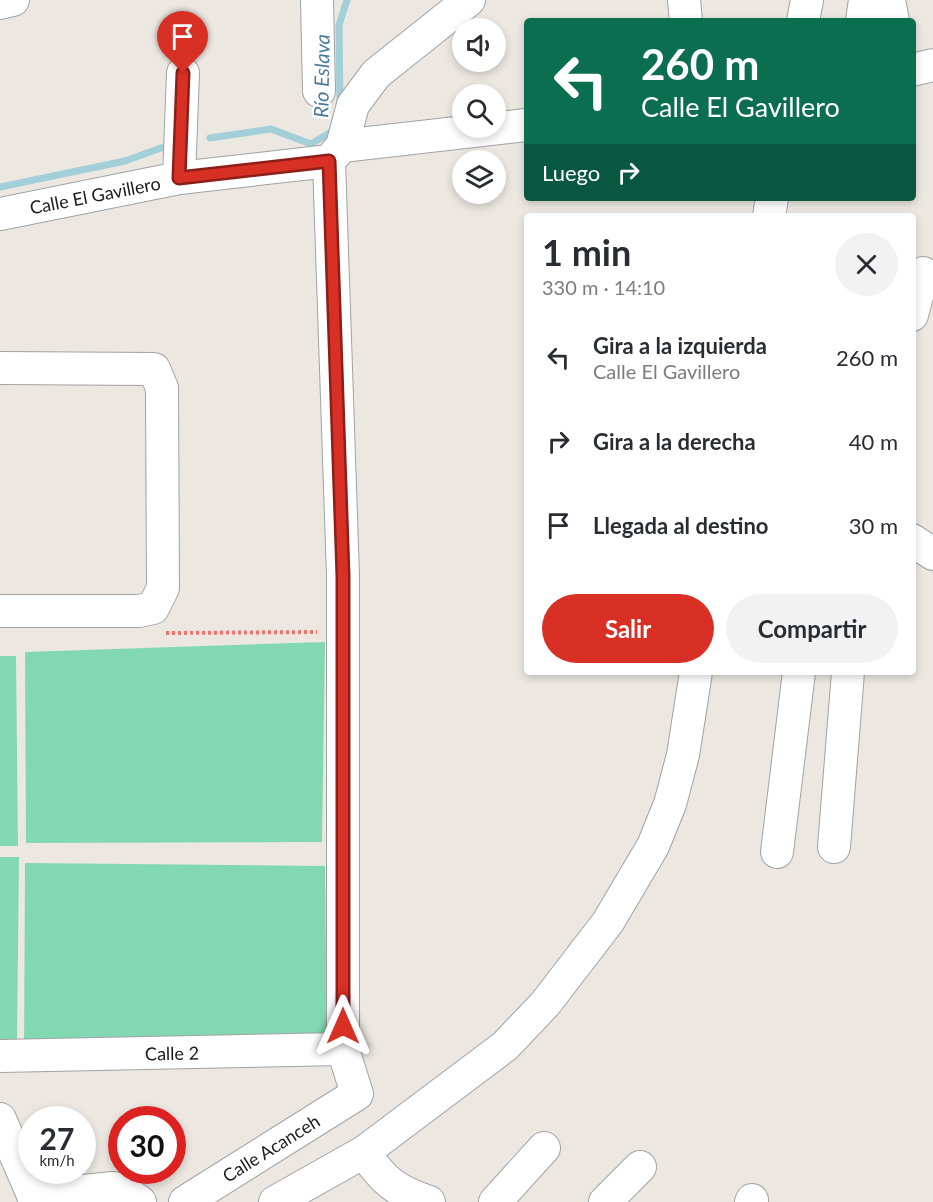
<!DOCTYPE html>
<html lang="es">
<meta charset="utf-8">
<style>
:root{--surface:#fff;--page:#f2f2f3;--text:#2b2b33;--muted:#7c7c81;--accent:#d93025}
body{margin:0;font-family:Lato,sans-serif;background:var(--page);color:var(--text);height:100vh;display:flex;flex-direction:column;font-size:22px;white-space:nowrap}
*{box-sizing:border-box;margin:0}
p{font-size:20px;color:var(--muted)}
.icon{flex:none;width:33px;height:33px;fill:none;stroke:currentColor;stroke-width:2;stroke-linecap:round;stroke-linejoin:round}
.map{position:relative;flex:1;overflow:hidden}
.panel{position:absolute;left:524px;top:213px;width:392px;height:462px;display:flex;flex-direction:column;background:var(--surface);border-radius:6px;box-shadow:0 3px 9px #0003}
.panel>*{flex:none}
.guide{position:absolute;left:524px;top:18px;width:392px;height:183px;border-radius:6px;box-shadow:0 3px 9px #0003;background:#0b6e4f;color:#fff;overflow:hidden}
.controls{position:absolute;left:452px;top:18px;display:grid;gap:12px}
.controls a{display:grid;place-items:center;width:54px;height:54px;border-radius:50%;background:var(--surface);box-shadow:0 3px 9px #0003;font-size:30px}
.speed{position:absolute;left:18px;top:1106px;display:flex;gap:12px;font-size:30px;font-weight:700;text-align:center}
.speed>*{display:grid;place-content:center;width:78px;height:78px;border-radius:50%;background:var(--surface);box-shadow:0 3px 9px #0003;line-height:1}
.speed small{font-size:15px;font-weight:400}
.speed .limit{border:9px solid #d22;background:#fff;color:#111}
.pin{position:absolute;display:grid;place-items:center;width:51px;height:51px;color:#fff;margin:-62px -26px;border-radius:50% 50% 50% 0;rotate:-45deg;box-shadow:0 0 6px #0007}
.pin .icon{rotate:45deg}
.me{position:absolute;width:66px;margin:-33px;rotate:0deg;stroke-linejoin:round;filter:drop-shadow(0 0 4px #0008)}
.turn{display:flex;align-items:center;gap:21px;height:126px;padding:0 18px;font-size:27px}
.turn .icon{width:78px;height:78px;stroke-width:2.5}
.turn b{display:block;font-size:42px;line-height:51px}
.then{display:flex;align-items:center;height:57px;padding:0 18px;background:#0003;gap:12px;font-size:22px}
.round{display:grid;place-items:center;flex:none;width:63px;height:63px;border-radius:32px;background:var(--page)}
.overview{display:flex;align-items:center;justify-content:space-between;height:102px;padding:0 18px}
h1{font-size:36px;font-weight:700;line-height:45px}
.action{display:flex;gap:12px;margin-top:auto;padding:12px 18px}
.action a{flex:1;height:69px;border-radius:36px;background:var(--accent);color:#fff;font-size:24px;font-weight:700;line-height:69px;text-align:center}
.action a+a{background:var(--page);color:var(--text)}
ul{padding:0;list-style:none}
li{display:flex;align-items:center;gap:18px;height:84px;padding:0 18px}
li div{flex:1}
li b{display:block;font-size:22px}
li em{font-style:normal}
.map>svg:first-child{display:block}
.pitch{fill:#82d8b2}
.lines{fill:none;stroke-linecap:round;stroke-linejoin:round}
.stream{stroke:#a3cfd8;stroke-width:7}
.minor-casing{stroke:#a2a2a2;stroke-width:34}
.path{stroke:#f2726c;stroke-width:4;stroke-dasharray:3 3;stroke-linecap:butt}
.minor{stroke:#fff;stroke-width:32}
.route-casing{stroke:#8d1f18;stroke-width:15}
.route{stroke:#d93025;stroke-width:10}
.labels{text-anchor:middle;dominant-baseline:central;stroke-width:4.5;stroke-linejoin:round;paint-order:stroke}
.street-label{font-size:18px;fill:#1b1b1b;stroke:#fff}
.water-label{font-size:20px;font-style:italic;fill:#4a799e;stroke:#fff}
</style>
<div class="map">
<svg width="933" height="1202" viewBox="0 0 933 1202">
<rect width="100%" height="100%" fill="#ece8e1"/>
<g class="pitch">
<path d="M325,642l-3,200 -296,1 -1,-191z"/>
<path d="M0,656h16l2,190h-18z"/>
<path d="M0,857h19l-2,183h-17z"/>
<path d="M25,863l300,3 2,180 -303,5z"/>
</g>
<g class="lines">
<g class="stream">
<path d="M340,104l-1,-79 8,-25"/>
<path d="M210,138l61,-9 40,15 25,-15"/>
<path d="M0,187l125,-26 47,-17"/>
</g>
<g class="minor-casing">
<g id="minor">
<path d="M317,0l2,91"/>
<path d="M684,0l2,21"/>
<path d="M889,0l4,21"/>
<path d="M0,3l13,-3"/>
<path d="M803,21l4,-21"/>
<path d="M862,21l3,-21"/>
<path d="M912,70l21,-5"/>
<path d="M342,146l184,-21"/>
<path d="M179,178l4,-105"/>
<path d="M0,214l179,-36 150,-17 13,-15 11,-41 23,-31 93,-74"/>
<path d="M769,216l3,-18"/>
<path d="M912,315l11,-42"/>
<path d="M0,368l154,1 8,19 1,200 -10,20 -14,3h-139"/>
<path d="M912,540l21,14"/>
<path d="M834,847l14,-175"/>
<path d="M777,852l22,-180"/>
<path d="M0,1056l343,-7"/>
<path d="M0,1119l36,83"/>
<path d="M364,1152c19,29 32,39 65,50"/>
<path d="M33,1196l80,-8 10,2 17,12"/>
<path d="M185,1202l172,-108 -14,-45v-473l-14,-415"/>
<path d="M275,1202l89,-50 141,-106 40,-42 63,-82 45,-76 17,-42 13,-49 13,-83"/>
<path d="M495,1202l49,-54"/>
<path d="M605,1202l35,-35"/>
<path d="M751,1202l1,-2"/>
</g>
</g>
<path class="path" d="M166,633l151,-1"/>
<use href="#minor" class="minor"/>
</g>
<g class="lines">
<g class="route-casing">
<path id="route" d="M183,73l-4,105 150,-17 14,415v450"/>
</g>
<use href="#route" class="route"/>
</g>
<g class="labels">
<g class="street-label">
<text transform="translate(95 195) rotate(-11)">Calle El Gavillero</text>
<text transform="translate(172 1053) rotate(-1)">Calle 2</text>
<text transform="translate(271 1148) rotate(-32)">Calle Acanceh</text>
</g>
<g class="water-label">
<text transform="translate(321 76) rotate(-89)">Río Eslava</text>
</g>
</g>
</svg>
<div class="controls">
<a><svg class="icon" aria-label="sound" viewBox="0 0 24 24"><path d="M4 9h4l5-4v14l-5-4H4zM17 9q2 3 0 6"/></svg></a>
<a><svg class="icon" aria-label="search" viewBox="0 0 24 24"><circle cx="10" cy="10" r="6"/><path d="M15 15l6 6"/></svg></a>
<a><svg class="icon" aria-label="layers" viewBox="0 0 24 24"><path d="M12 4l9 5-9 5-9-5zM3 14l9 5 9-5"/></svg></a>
</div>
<div class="speed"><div>27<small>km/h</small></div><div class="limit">30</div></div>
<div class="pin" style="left:183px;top:73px;background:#d93025"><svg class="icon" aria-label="arrive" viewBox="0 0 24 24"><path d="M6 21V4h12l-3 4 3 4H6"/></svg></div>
<svg class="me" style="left:343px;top:1026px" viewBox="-20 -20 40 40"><path d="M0-17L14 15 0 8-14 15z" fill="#d93025" stroke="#fff" stroke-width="4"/></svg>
<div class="guide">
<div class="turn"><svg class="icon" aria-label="left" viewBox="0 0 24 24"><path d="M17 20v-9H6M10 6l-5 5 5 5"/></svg><div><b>260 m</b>Calle El Gavillero</div></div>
<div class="then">Luego<svg class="icon" aria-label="right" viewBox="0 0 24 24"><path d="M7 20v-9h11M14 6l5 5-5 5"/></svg></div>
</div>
<section class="panel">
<div class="overview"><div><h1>1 min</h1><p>330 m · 14:10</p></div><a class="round"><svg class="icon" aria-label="close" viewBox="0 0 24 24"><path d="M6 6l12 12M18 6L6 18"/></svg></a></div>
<ul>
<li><svg class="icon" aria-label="left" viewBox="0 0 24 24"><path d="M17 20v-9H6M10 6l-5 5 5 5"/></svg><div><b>Gira a la izquierda</b><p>Calle El Gavillero</p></div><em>260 m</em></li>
<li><svg class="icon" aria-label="right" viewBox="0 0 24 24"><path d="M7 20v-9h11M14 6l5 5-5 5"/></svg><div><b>Gira a la derecha</b></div><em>40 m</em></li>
<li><svg class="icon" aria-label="arrive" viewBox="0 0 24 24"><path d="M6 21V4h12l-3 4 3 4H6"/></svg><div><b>Llegada al destino</b></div><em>30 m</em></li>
</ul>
<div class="action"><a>Salir</a><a>Compartir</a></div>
</section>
</div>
